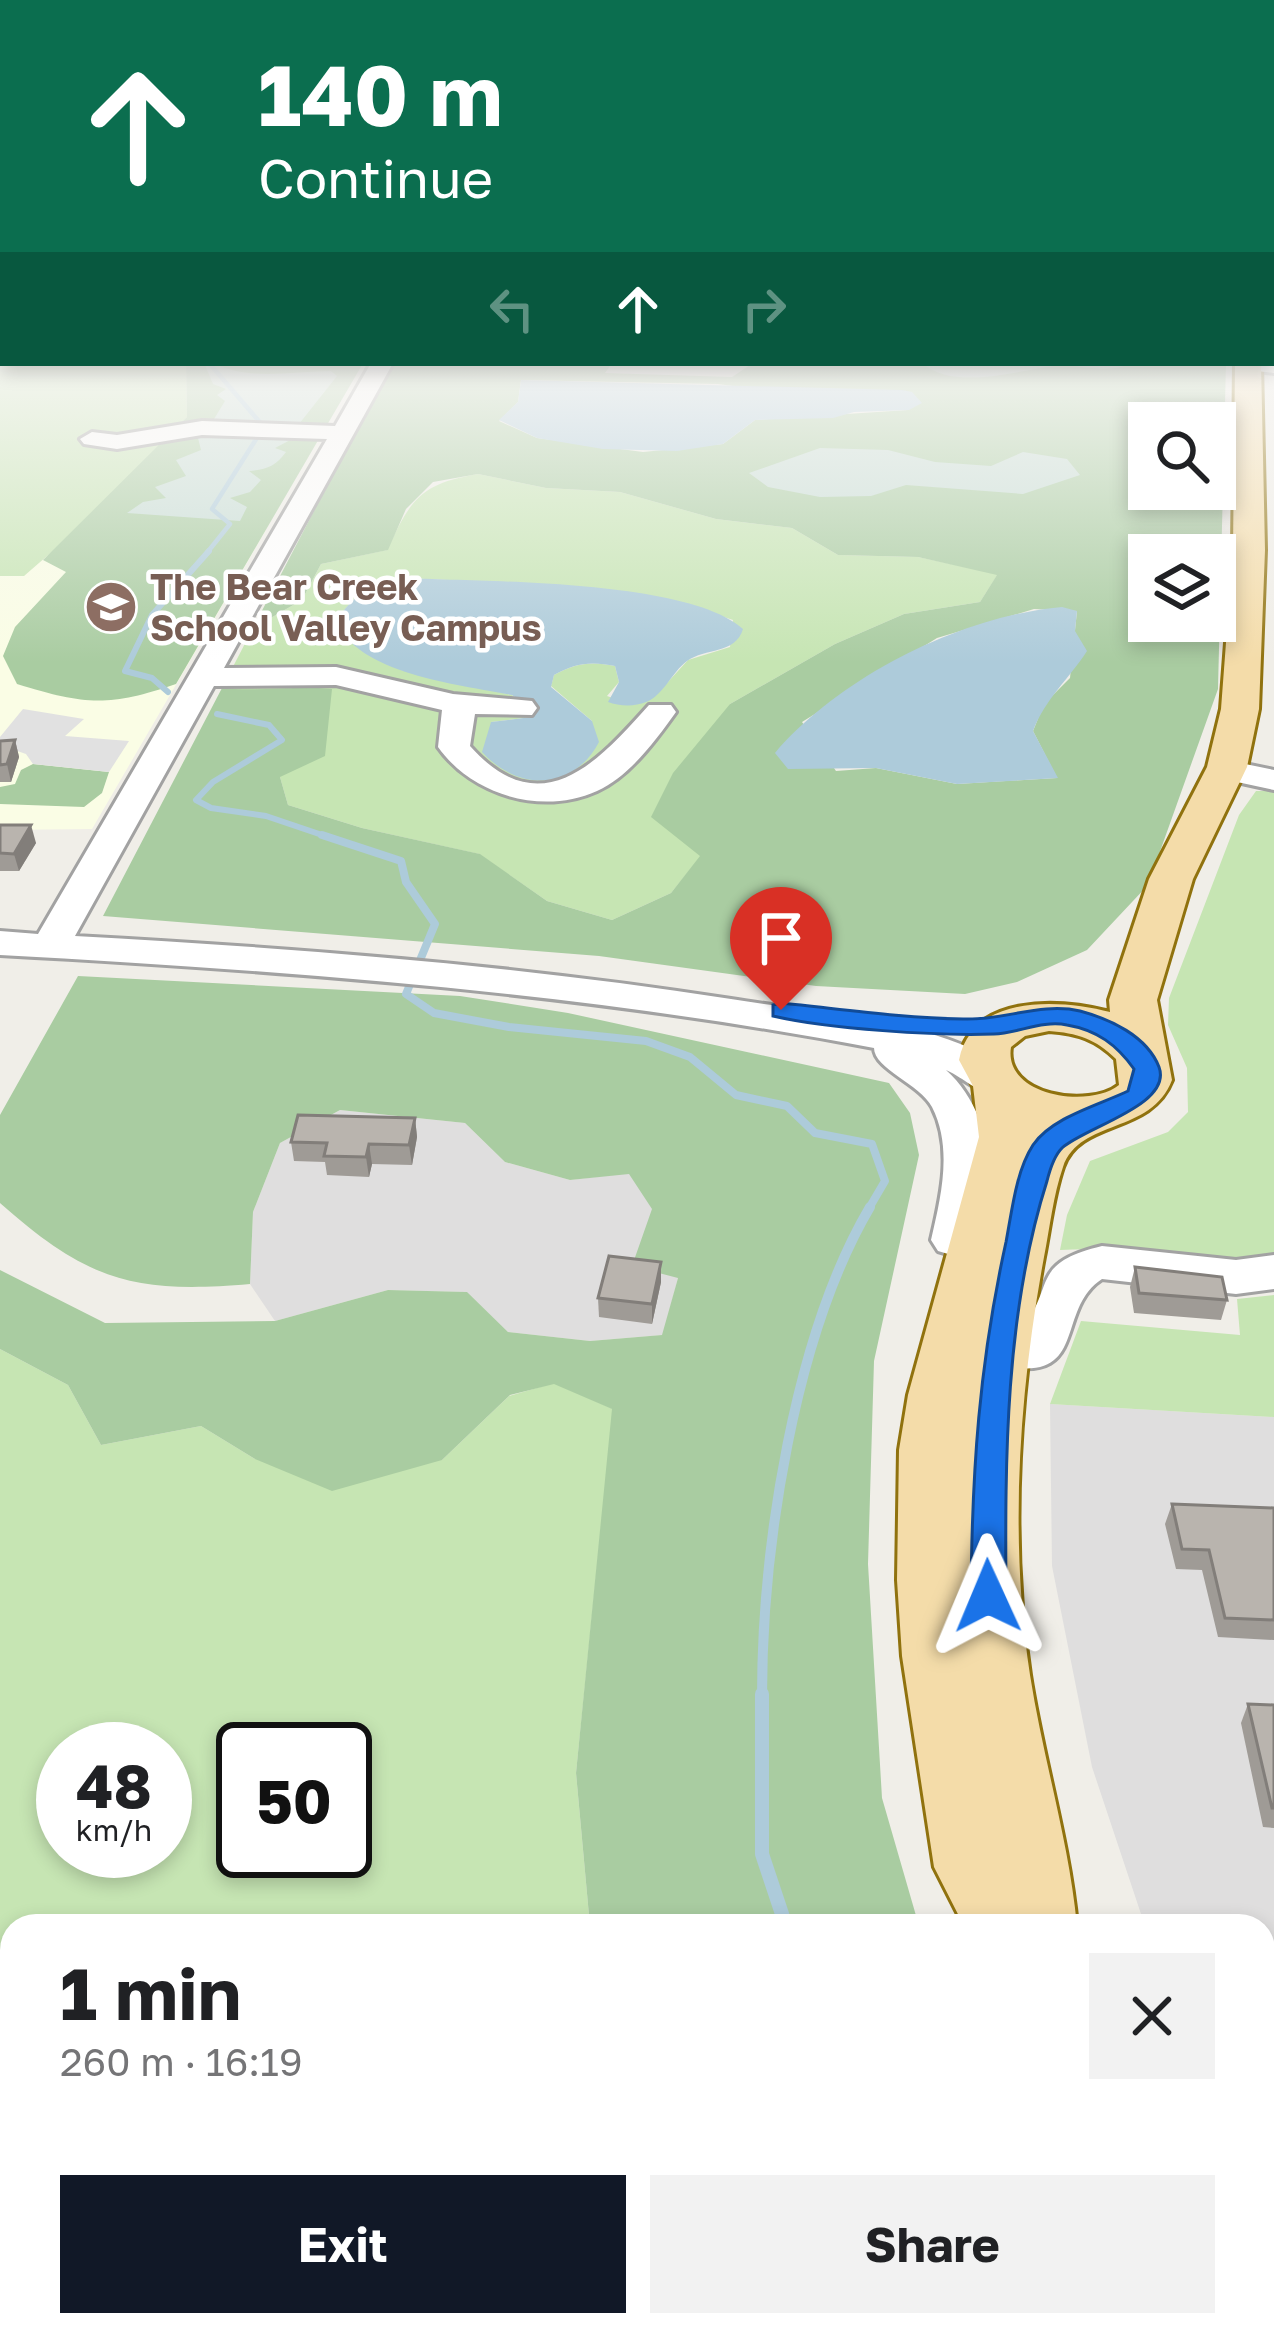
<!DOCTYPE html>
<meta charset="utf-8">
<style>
:root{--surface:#fff;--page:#f2f2f2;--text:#202124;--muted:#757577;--accent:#111827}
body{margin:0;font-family:"Golos Text",sans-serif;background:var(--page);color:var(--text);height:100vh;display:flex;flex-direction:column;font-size:45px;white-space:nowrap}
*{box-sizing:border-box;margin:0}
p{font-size:39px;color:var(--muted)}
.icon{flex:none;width:66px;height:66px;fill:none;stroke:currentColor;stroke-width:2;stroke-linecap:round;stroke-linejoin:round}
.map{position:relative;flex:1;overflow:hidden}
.details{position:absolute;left:0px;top:1914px;width:1275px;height:423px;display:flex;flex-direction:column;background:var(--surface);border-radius:36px 36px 0 0;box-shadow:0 6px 18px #0003}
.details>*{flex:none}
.banner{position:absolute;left:0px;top:0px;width:1275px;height:366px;box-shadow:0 6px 18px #0003;background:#0b6e4f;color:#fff;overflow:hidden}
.tools{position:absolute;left:1128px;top:402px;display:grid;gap:24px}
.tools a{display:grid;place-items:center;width:108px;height:108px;border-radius:0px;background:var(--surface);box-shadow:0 6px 18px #0003;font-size:60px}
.speed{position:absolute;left:36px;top:1722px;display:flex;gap:24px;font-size:60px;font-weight:700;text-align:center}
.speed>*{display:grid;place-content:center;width:156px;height:156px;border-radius:50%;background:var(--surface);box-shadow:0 6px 18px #0003;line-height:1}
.speed small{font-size:30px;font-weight:400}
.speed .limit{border:6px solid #111;border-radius:18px;background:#fff;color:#111}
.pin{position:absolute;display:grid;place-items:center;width:102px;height:102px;color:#fff;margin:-123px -51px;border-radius:50% 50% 50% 0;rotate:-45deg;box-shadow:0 0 12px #0007}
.pin .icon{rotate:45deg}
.me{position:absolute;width:132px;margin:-66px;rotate:359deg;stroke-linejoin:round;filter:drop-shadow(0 0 9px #0008)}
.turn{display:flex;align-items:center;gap:42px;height:252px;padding:0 60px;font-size:54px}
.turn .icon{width:156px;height:156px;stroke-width:2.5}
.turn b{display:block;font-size:84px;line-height:102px}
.lanes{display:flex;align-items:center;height:114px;padding:0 60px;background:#0003;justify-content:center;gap:60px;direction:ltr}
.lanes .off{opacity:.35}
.round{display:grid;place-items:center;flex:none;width:126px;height:126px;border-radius:0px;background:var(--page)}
.head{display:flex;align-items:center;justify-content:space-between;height:204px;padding:0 60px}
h1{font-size:72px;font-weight:700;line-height:90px}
.cta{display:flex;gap:24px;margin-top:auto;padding:24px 60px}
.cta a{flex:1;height:138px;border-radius:0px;background:var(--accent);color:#fff;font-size:48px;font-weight:700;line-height:138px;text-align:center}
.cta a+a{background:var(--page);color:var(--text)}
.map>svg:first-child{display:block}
.residential{fill:#dfdede}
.education{fill:#fafde5}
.grass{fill:#c6e5b3;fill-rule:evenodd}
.forest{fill:#a9cca1;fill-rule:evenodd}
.wetland{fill:#c7ddd5}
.parking{fill:#e1e1e1}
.water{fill:#adcbda}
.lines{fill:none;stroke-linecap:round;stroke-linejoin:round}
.stream-far4{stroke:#adcbda;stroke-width:4.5}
.stream-far3{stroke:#adcbda;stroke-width:6}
.stream-far2{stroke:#adcbda;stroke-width:8}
.stream-far1{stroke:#adcbda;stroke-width:10}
.stream{stroke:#adcbda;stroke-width:14}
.minor-casing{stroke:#a2a2a2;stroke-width:6}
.major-casing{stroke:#90720e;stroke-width:6}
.minor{fill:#fff;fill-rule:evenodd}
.major{fill:#f4dca9;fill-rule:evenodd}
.wall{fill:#9f9b96}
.shaded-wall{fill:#827e7a}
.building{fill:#b9b4ae;stroke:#827e7a;stroke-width:3}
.route{fill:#1a73e8;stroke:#114b97;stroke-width:3}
.labels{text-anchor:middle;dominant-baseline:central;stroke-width:9;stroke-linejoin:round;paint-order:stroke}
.far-education-label{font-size:36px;font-weight:bold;fill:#785e54;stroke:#fff;text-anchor:start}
</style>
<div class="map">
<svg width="1274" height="2335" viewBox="0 0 1274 2335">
<rect width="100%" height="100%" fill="#f0eee8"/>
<g class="residential">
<path d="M340,1110l125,13 40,39 65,18 59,-7 23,35 26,70 -15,57 -73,6 -82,-9 -42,-40 -78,-2 -113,31 -25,-37 3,-72 27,-69z"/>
<path d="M1050,1404l224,13v817l-11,-20v-288h-118l-53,-159 -40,-201z"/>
</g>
<path class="education" d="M0,519l266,11 -174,299 -92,1z"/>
<g class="grass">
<path d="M0,354l3,9h183l1,54 -102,106 -61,53h-24z"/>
<path d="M478,474l68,14 74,4 96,27 76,9 46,27 80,2 80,17 -18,28 -76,12 -69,30 -105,60 -29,152 -30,37 -59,27 -65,-19 -68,-47 -117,-26 -74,-23 -8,-28 22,-91 -35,7 -45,-5 31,-60 49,-28 19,-36 66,-14c25,-53 34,-66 91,-76zM405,578c111,6 222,5 328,42l-3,27 -42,13 -32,35 -23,10 -26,-9 12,-14 -4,-16c-23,-5 -40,-3 -61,9l-3,11 41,35 -101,1 41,-5 -5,-12 -15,-10 -111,-25 -58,-32 -6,-17c17,-27 37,-41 68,-43z"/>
<path d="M1256,791h18v465c-75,9 -140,-11 -214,-6l7,-35 23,-54 78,-29 20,-20 -1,-44 -19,-43 1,-27 70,-183z"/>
<path d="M1274,1295v122l-224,-13 31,-83 159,14 -3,-36z"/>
<path d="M0,1349l68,36 33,60 100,-19 54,33 187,1 67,-64 45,-13 59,26 -37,364 14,153h-578v399h626l2,10h-640zM63,1749h102v102h-102zM243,1749h102v102h-102z"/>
</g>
<g class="forest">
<path d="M186,363l176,2 -186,319c-67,23 -91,21 -159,0l-14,-28 12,-29 51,-55 -23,-12 144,-143z"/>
<path d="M391,363h221l-7,10 127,4 21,-14h473l-8,326 -70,196 -61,65 -70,32 -52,12 -149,-8 -217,-30 -496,-40 119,-228c38,4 73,-3 110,1l-7,67 -45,21 8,28 74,23 118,26 67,47 65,19 59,-27 29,-37 -49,-39 22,-44 57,-69 105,-60 69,-30 76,-12 17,-27 -79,-18 -80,-2 -46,-27 -76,-9 -96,-27 -74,-4 -68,-14 -45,8 -27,27 -18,41 -67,14 -19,36 -49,28zM521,380l197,4 190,26 -153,10 -32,24 -80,8 -106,-14 -38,-17 19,-19zM1149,423h66v66h-66zM1149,555h66v66h-66zM1034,609l43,2 -7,67 -26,26 -11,27 24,47 -100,6 -81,-16 -40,3 -34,-49 135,-84z"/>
<path d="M33,764l76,8 -7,21 -18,14 -84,-3v-17l15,-3 6,-14z"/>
<path d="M78,976l382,20 108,17 321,70 21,30 9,42 -45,206 -6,203 14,234 37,128h-329l-14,-153 36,-364 -58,-25 -44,11 -68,65 -110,31 -77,-32 -54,-33 -100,19 -33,-60 -68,-36v-79l105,53 170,-2 113,-31 79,2 41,40 82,9 72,-6 16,-57 -46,-12 20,-57 -23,-35 -59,6 -65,-18 -40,-39 -125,-13 -60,33 -27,69 -3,72c-116,10 -162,-3 -250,-81v-88z"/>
<path d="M638,2325h433l5,10h-436z"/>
</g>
<g class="wetland">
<path d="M922,363h208c-22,13 -52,0 -76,3 -40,5 -99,25 -132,-3z"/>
<path d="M215,364c37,17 77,7 116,7l6,5 -38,48 -20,3 17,10 -21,11 11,4c-10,14 -20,18 -37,19l12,9 -11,12 -20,6 17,9 -7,14 -113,-8 16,-11 23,-4 -11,-11 31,-11 -10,-16 25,-10 -3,-12 15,-6 -2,-8 14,-23 -8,-6 9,-6 -13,-5 -8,-19z"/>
<path d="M820,448l68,2 47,12 56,4 32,-14 44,7 13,16 -57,19 -117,-9 -35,11 -51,1 -52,-10 -19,-14z"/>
</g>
<path class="parking" d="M23,709l61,10 -19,17 64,5 -20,31 -76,-8 -7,-10 -26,-9v-8z"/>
<g class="water">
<path d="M521,380l381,10 10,2 10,11 -13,7 -55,2 -21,6 -78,2 -32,24 -46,7 -74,-2 -66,-11 -38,-18 19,-18z"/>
<path d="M405,578c78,4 282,1 338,51 -7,25 -38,19 -56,32 -15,11 -24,35 -41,41 -12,5 -27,4 -38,0l11,-20 -4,-16c-24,-5 -40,-3 -61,9l-3,12 41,34 7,21c-26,49 -80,50 -117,10l9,-30 40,-5 -5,-12 -14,-10c-51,-10 -155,-21 -176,-74 18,-26 37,-41 69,-43z"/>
<path d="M1062,607l15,4 -2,20 12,20c-18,28 -42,48 -54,80l25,47 -101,6 -81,-16 -88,1 -13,-16c65,-76 186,-137 287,-146z"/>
</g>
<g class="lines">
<g class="stream-far4">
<path d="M209,363l55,64"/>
<path d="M206,554l24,-30 -18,-15 48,-76"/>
</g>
<g class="stream-far3">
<path d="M168,692l-16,-14 -27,-7 27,-56 57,-64"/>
<path d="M217,714l52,11 13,15 -69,42 -17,18 15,8 55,8 65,22"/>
</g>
<path class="stream-far2" d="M322,835l79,26 5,21 29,42 -29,70 28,19 75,14 137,14 44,16 46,38 51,11 28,27 57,11 13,37 -17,29"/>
<path class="stream-far1" d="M762,1697c0,-149 32,-361 108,-490"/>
<g class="stream">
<path d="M762,1694v160l24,72"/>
<path d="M917,2325l3,10"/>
</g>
<g class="minor-casing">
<g id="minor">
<path d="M1274,361v12l-34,-4 -3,-5z"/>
<path d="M371,363h22l-169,305 112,-1 117,27 79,7 5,7 -5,7 -57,-1 -5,32c71,80 128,16 179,-41h22l5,7c-20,28 -47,65 -79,79 -55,25 -125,4 -159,-44l4,-37 -106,-25 -122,1 -139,250c219,12 439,29 656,63 67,11 142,16 207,37 27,9 61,22 77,46l-6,9c-28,8 -39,-10 -63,-21 47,41 58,128 26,181l-17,5 -17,-5 -7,-11c10,-43 22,-92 1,-133 -12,-23 -58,-38 -58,-59 -289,-55 -581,-77 -874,-93v-24l38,3 289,-495 -125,-4 -85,14 -33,-5 -4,-5 12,-7 25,3 85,-14 133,5z"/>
<path d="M1226,760l48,10v20l-60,-13 -5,-7 5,-7z"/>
<path d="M1102,1246l134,14 38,-5v34l-38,5 -134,-15c-51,33 -7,116 -121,81l-7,-13 7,-13 18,-5 21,2c37,-45 8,-67 82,-85z"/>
<path d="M1274,2077v72l-11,2v-72z"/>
</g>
</g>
<g class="major-casing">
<g id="major">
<path d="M1235,363h26l4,187 -6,159 -12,58 -54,112 -36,121 15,80c-21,55 -92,38 -109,87 -10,29 -13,60 -19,90 -25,135 -35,281 -14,418 13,84 39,166 47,251h-113l-30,-59 -32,-211 -5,-76 2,-130 9,-55 71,-258 -6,-51 -14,-26c13,-66 100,-61 151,-48l-1,-12 40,-121 58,-112 14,-58 12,-159zM1049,1031c28,2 47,8 67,28l3,26c-30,24 -116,11 -108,-38l14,-11z"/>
<path d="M1124,2325h95l4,10h-96z"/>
</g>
</g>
<use href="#minor" class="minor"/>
<use href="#major" class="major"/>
</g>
<g class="wall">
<path d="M15,740l4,17 -8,25h-11v-41z"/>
<path d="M0,825l36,18 -17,28h-19z"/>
<path d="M415,1118l2,19 -5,28 -40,-1 -3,13 -42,-2 -2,-13 -31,-1 -3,-19z"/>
<path d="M661,1262v20l-9,42 -53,-7 -1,-19z"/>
<path d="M1135,1267l92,33 -6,20 -87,-7 -4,-26z"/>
<path d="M1172,1504l102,4v132l-56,-3 -16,-67 -26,-1 -11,-45z"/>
<path d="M1248,1704l26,1v123l-11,-1 -22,-104z"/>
</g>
<g class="shaded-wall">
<path d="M15,740l4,17 -8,25 -4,-18z"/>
<path d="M31,825l5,18 -17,28 -5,-17z"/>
<path d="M415,1118l2,19 -5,28 -3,-20z"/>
<path d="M369,1144l3,20 -3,13 -3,-20z"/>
<path d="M661,1262v20l-9,42v-20z"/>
</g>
<g class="building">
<path d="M15,740l-8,24 -7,1v-24z"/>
<path d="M0,825h31l-17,29 -14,-1z"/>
<path d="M298,1115l117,3 -6,27 -40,-1 -3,13 -42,-1 3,-13 -36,-1z"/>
<path d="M609,1256l52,6 -9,42 -54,-6z"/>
<path d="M1135,1267l87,10 5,23 -88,-7z"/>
<path d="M1172,1504l102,4v112l-49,-2 -16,-68 -27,-1z"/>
<path d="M1248,1704l26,1v103h-2z"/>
</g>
<linearGradient id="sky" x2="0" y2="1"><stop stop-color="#90bde2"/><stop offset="0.51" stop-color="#f8f7f5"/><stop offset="1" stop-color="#f8f7f5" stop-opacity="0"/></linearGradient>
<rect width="1274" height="663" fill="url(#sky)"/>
<path class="route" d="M781,1003c60,6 121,15 182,16 39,2 78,-17 117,-8 30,8 67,25 79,56 14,38 -74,60 -97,81 -8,8 -12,21 -15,33 -42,132 -42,278 -41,415l-5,10 -13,5 -12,-5 -5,-10c1,-126 8,-231 35,-354 6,-31 10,-71 27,-97 19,-28 66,-40 95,-54l6,-22c-17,-24 -37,-39 -67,-44 -25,-5 -48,8 -73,9 -58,2 -165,-5 -221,-18v-11z"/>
<defs>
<g id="school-disc" transform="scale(2.7)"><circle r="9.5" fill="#8d6e63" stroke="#fff"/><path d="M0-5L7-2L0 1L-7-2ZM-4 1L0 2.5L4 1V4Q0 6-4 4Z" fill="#fff"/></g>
</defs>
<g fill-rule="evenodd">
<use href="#school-disc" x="111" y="607"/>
</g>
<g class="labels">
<g class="far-education-label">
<text x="150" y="586">The Bear Creek<tspan x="150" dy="41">School Valley Campus</tspan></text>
</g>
</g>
</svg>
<div class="tools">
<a><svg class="icon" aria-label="search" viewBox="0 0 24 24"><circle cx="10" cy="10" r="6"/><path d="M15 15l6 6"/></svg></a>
<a><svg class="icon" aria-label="layers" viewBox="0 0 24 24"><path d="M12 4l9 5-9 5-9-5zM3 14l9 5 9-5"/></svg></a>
</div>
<div class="speed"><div>48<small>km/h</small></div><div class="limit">50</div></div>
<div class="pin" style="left:781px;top:1010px;background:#d93025"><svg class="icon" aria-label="arrive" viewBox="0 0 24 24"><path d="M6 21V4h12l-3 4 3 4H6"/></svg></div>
<svg class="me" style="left:988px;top:1596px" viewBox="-20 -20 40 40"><path d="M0-17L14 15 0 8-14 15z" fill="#1a73e8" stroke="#fff" stroke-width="4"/></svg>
<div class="banner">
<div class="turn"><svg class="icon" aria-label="ahead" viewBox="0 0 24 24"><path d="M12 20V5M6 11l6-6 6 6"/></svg><div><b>140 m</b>Continue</div></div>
<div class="lanes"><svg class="icon off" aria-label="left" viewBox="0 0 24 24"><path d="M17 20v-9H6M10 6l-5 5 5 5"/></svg><svg class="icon" aria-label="ahead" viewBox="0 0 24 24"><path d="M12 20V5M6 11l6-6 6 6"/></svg><svg class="icon off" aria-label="right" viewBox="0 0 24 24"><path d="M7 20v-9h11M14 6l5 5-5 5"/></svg></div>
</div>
<section class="details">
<div class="head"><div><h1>1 min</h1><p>260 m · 16:19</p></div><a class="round"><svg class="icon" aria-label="close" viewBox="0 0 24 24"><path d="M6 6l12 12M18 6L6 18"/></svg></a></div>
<div class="cta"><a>Exit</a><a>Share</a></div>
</section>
</div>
